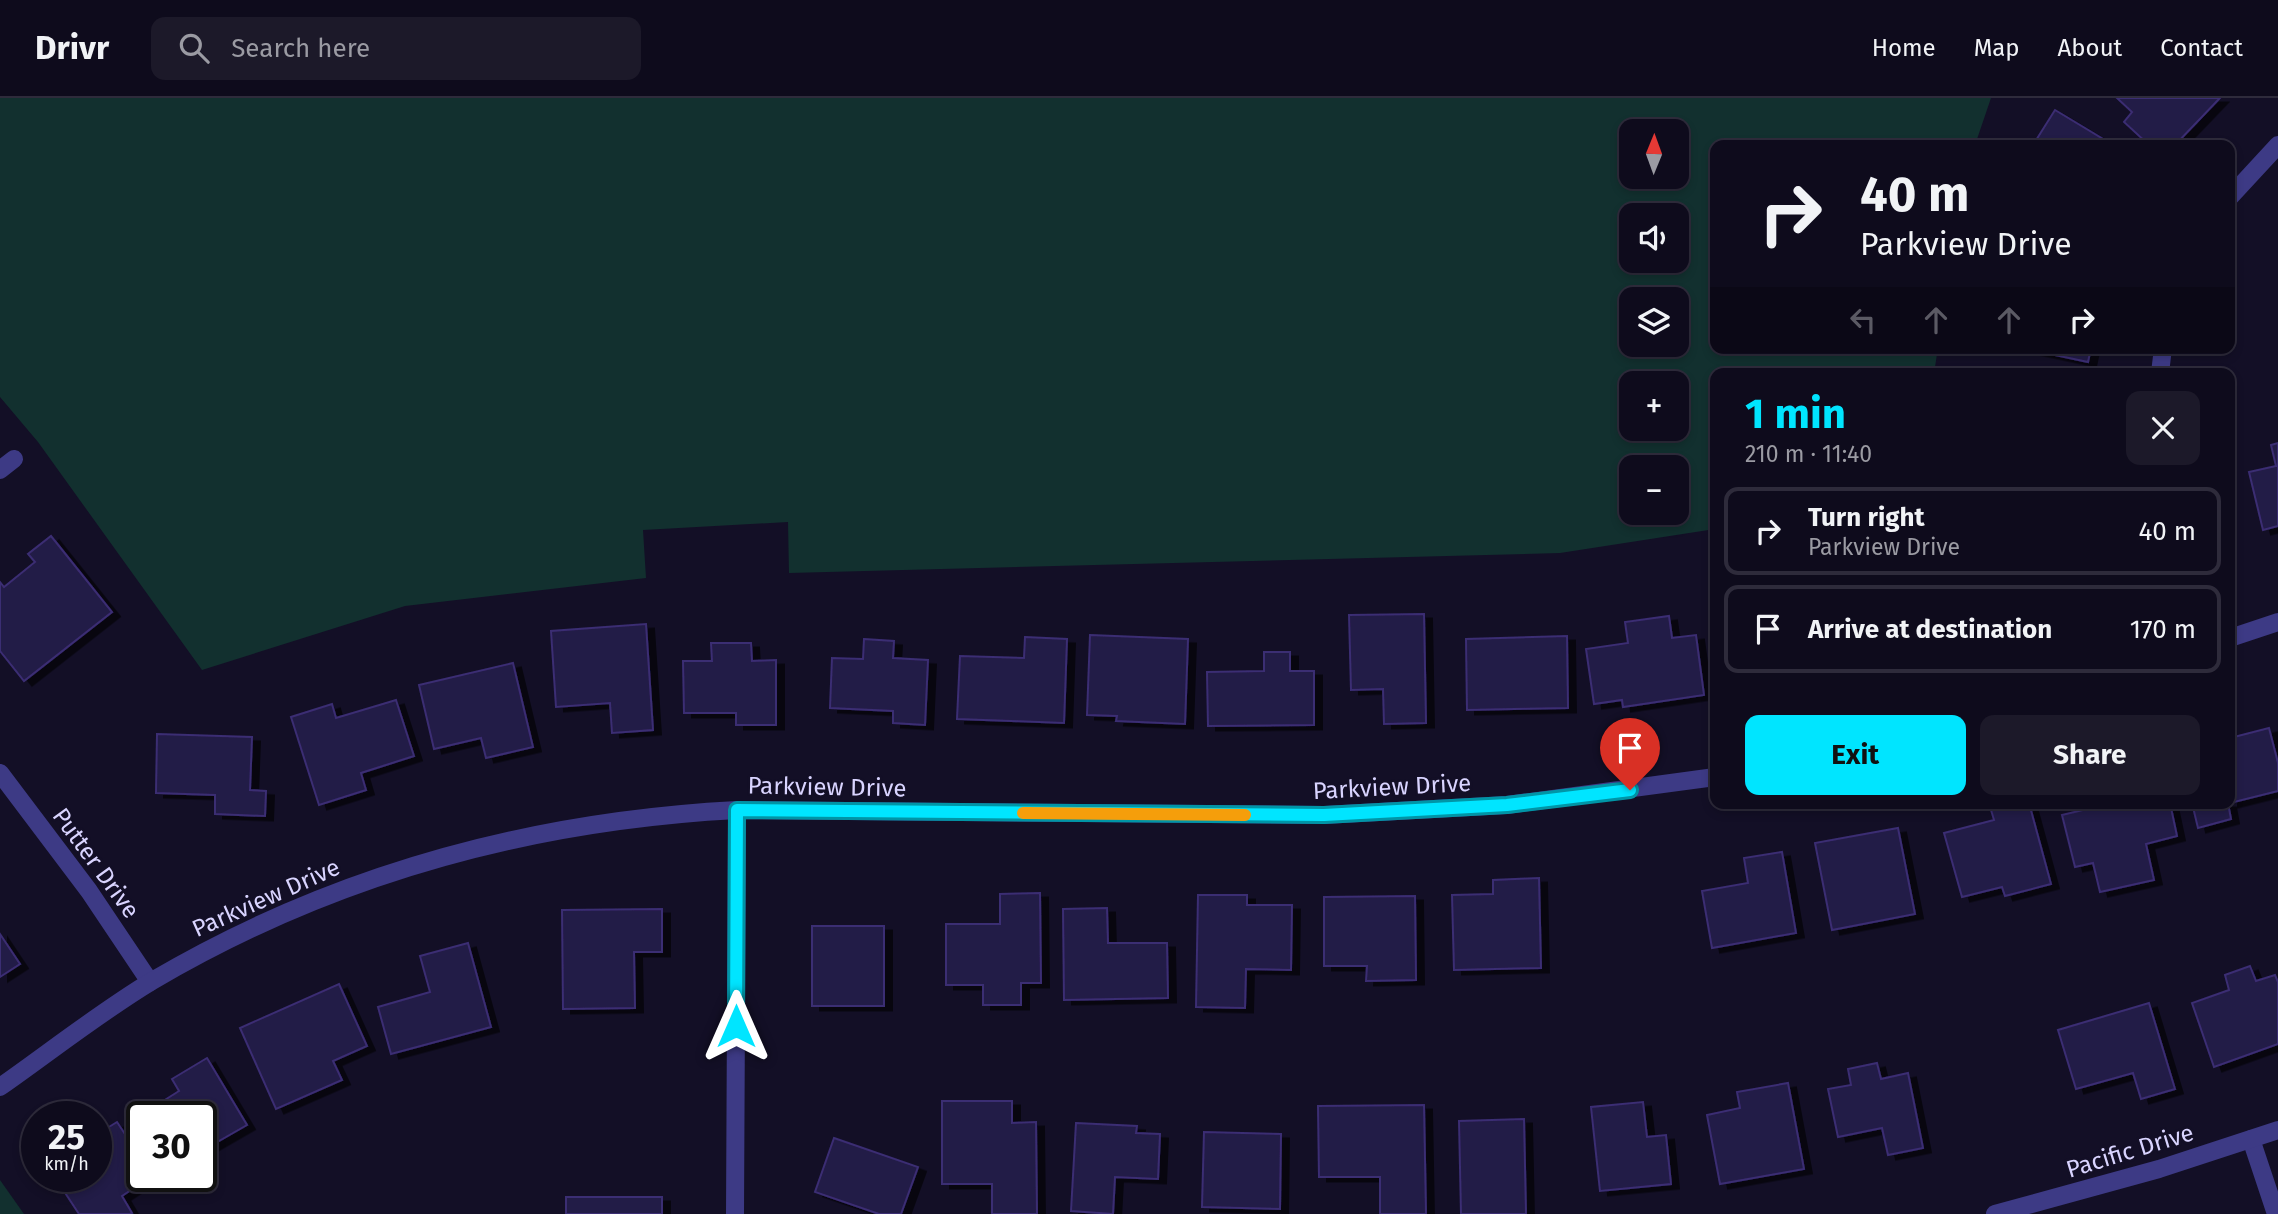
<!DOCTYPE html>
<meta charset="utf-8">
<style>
:root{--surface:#0e0b1c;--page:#1c1929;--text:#f1f3f6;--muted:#9b9ba3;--line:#2e2b3b;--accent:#00e5ff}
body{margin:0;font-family:"Fira Sans",sans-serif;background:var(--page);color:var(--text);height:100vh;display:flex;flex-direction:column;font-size:26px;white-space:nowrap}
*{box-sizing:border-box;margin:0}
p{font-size:23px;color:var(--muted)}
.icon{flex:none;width:38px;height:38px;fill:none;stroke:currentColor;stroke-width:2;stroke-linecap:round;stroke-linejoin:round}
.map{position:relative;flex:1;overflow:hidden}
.details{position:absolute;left:1710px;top:270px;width:525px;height:441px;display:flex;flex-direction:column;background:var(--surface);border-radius:14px;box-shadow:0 4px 10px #0003,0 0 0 2px var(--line)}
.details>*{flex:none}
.banner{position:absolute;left:1710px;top:42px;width:525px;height:214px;border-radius:14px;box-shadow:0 4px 10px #0003,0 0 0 2px var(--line);background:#0e0b1c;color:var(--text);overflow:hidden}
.needle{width:46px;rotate:1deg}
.buttons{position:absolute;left:1619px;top:21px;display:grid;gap:14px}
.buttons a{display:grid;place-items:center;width:70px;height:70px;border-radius:14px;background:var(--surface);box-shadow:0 4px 10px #0003,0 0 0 2px var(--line);font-size:35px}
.speed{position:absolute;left:21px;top:1003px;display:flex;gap:14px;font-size:35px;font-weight:700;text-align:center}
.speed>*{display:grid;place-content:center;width:91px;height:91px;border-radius:50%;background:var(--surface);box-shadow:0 4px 10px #0003,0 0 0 2px var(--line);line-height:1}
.speed small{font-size:18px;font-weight:400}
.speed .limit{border:4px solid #111;border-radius:10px;background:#fff;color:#111}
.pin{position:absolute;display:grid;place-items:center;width:60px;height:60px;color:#fff;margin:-72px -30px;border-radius:50% 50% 50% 0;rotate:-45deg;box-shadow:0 0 7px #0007}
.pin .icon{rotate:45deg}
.me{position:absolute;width:77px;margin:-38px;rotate:0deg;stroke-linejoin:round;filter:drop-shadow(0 0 5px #0008)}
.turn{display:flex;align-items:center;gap:24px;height:147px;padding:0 35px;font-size:32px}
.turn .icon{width:91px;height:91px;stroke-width:2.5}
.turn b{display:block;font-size:49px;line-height:60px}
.lanes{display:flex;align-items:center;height:66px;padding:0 35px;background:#0003;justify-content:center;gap:35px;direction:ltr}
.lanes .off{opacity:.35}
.round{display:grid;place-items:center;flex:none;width:74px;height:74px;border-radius:14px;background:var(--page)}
.summary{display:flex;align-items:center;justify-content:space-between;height:119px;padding:0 35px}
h1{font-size:42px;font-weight:700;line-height:52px;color:var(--accent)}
.cta{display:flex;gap:14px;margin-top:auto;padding:14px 35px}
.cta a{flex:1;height:80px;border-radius:14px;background:var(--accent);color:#111;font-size:28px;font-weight:700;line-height:80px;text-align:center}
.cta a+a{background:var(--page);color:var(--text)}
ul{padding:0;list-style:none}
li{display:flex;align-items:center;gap:21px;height:88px;margin:0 14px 10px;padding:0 21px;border:4px solid var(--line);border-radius:14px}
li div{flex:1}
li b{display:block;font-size:26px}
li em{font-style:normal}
header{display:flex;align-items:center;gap:42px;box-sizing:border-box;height:98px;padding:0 35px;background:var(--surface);border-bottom:2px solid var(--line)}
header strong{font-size:33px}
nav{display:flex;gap:38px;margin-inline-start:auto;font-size:24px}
.search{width:490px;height:63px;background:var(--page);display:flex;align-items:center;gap:18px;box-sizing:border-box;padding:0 24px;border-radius:14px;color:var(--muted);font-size:26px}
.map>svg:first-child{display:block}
.green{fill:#12302f;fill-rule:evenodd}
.building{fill:#241b47;stroke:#3b2d73;stroke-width:2;filter:url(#shadow)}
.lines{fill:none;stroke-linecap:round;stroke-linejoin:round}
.minor{stroke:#3d3a85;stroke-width:18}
.route-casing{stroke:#0095a6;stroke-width:18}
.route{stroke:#00e5ff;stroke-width:12}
.slow{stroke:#f59e0b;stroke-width:12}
.labels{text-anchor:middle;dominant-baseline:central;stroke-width:5;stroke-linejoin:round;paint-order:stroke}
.street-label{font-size:24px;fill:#d9d4ff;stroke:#130f26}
</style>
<header>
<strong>Drivr</strong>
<div class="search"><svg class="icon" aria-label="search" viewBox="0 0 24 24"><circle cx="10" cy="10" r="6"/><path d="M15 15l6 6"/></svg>Search here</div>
<nav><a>Home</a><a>Map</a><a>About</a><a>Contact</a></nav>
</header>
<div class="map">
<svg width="2278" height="1116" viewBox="0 0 2278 1116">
<defs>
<filter id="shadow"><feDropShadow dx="8" dy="4.5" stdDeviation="0" flood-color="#0009"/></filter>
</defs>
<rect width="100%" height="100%" fill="#130f26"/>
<g class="green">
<path d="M0,0h1991l-16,47h-260v203h223l-4,25h-219v156l-155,24 -771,20 -1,-51 -145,8 3,48 -241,28 -203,64 -164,-228 -38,-45zM1631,33h45v46h-45zM1631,117h45v46h-45zM1631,201h45v46h-45zM1631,285h45v46h-45zM1631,369h45v46h-45z"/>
<path d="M0,1082l24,34h-24z"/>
</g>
<g class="building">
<path d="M2117,0h103l-45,47h-26l-25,-23 8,-10z"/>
<path d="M2055,12l58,35h-80z"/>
<path d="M2022,250h69l-3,14z"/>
<path d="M2278,345v83l-15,4 -14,-58 27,-6 -5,-21z"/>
<path d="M51,438l61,76 -88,69 -24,-30v-69l4,5 31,-25 -7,-8z"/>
<path d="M1424,516l2,109 -42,1 -1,-35 -32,1 -2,-75z"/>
<path d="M1669,518l3,22 24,-3 8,60 -81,12 -1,-7 -28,4 -8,-55 42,-6 -3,-21z"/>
<path d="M646,526l7,106 -41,3 -2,-30 -54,4 -5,-76z"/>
<path d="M1090,537l98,4 -3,85 -69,-3 1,-5 -30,-1z"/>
<path d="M1567,538l1,72 -101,2 -1,-71z"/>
<path d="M1025,539l42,2 -3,84 -107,-4 3,-63 64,2z"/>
<path d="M864,541l30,2 -1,17 35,2 -3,65 -32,-2v-12l-63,-3 2,-50 31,1z"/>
<path d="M711,545h40l1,18 24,-1v65h-40v-12h-52l-1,-52h29z"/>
<path d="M1264,554h26v19h24v54l-106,1 -1,-54 57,-1z"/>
<path d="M513,565l20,84 -47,11 -5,-20 -47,11 -15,-64z"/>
<path d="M396,602l18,56 -53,17 5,17 -47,15 -28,-88 41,-13 4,14z"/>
<path d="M2269,630l9,35v28l-48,12v-65z"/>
<path d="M157,636l95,3 -2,53 16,1 -1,25 -50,-2v-19l-59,-2z"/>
<path d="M1989,705h40l22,81 -46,12 -3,-9 -40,10 -18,-64 50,-13z"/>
<path d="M2112,705h58l7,33 -31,8 8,36 -54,12 -7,-29 -18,4 -13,-52z"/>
<path d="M2192,705h36l3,16 -33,9z"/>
<path d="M1898,730l17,86 -83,16 -17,-87z"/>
<path d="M1782,754l14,81 -84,15 -10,-57 46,-8 -4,-25z"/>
<path d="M1539,780l2,90 -87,2 -2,-75 41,-1v-14z"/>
<path d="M1040,795l1,90h-20v22h-38v-20h-37v-61h54v-30z"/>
<path d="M1198,797h49v10h45l-1,65 -45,-1 -1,39 -49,-1z"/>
<path d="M1415,798l1,84 -50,1 1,-15h-43v-69z"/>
<path d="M1107,810l1,35h59l1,55 -104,2 -1,-91z"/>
<path d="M662,811v43h-28l1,56 -72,1 -1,-99z"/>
<rect x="812" y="828" width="72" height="80"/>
<path d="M0,836l20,30 -20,13z"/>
<path d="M468,845l23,84 -100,27 -13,-47 52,-15 -10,-36z"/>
<path d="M2250,868l6,15 19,-6 3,7v62l-64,23 -22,-64 37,-13 -4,-15z"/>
<path d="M339,886l28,62 -34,15 9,19 -66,29 -36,-81z"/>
<path d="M2149,905l26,86 -34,10 -8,-26 -57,16 -18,-59z"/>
<path d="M207,960l40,67 -42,24 -4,-4v-29h-48l-4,-6 30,-19 -7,-12z"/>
<path d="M1877,965l4,16 27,-6 15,75 -35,7 -6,-27 -44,9 -10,-48 23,-4 -3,-16z"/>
<path d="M1788,985l16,86 -84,15 -13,-69 33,-7 -3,-16z"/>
<path d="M942,1003h70v22l24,-1 1,92h-45v-30h-50z"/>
<path d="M1643,1004l4,35 19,-2 5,49 -71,7 -9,-84z"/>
<path d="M1424,1007l2,109h-46v-37h-61l-1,-71z"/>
<path d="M1524,1021l2,95h-65l-2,-93z"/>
<path d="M117,1024l25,38v16h10l-30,20 10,17 -2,1h-51l-25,-38h42v-41z"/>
<path d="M1076,1025l61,3 -1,7 24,1 -2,45 -43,-2 -2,37 -42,-3z"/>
<path d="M1204,1034l77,2 -1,75 -78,-2z"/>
<path d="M834,1040l84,29 -17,47h-22l-64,-22z"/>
<rect x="566" y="1099" width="96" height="17"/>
</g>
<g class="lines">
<g class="minor">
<path d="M2230,99l48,-52"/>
<path d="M2160,275l3,-25"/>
<path d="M0,372l14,-11"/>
<path d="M2230,540l48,-16"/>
<path d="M0,675l89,118 61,91"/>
<path d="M0,989c50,-35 99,-74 152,-106 180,-106 377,-160 585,-171l587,5 183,-10 208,-28"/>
<path d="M2251,1041l25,75"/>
<path d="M735,1116l2,-404"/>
<path d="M1995,1116l164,-45 119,-39"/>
</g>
</g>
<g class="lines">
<g class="route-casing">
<path id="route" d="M736,928l1,-216 587,5 183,-10 123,-15"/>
</g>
<use href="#route" class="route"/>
<path class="slow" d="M1023,715l222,2"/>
</g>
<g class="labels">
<g class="street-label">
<text transform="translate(827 689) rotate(1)">Parkview Drive</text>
<text transform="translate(1392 689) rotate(-3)">Parkview Drive</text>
<text transform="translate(96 765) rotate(54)">Putter Drive</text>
<text transform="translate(266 800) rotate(-24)">Parkview Drive</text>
<text transform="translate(2130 1053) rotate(-17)">Pacific Drive</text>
</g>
</g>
</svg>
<div class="buttons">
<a><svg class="needle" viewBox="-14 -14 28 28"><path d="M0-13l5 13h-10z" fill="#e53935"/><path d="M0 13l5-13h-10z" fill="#9b9ba3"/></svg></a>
<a><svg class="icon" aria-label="sound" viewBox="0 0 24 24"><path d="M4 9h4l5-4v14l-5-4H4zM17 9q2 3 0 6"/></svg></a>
<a><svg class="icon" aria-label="layers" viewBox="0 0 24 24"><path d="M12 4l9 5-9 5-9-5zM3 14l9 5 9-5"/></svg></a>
<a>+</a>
<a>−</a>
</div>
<div class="speed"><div>25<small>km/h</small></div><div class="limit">30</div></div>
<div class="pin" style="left:1630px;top:692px;background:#d93025"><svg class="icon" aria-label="arrive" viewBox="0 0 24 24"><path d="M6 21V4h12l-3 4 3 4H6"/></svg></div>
<svg class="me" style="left:736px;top:928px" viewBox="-20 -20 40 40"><path d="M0-17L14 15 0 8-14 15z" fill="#00e5ff" stroke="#fff" stroke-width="4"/></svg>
<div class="banner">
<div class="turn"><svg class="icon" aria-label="right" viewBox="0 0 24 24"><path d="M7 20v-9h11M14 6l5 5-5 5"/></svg><div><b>40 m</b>Parkview Drive</div></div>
<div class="lanes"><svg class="icon off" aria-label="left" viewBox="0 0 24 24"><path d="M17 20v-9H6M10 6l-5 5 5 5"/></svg><svg class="icon off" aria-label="ahead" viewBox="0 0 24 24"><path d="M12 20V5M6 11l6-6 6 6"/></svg><svg class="icon off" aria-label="ahead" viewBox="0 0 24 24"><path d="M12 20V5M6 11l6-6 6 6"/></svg><svg class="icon" aria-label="right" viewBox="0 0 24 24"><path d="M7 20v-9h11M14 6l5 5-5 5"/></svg></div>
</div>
<section class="details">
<div class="summary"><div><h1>1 min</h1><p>210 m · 11:40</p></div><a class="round"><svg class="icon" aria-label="close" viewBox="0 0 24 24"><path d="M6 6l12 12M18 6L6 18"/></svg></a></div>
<ul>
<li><svg class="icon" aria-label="right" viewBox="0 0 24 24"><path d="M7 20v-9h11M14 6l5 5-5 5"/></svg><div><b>Turn right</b><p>Parkview Drive</p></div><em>40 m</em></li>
<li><svg class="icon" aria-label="arrive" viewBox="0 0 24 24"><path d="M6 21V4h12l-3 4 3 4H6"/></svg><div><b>Arrive at destination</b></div><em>170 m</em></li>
</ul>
<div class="cta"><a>Exit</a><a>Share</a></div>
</section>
</div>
